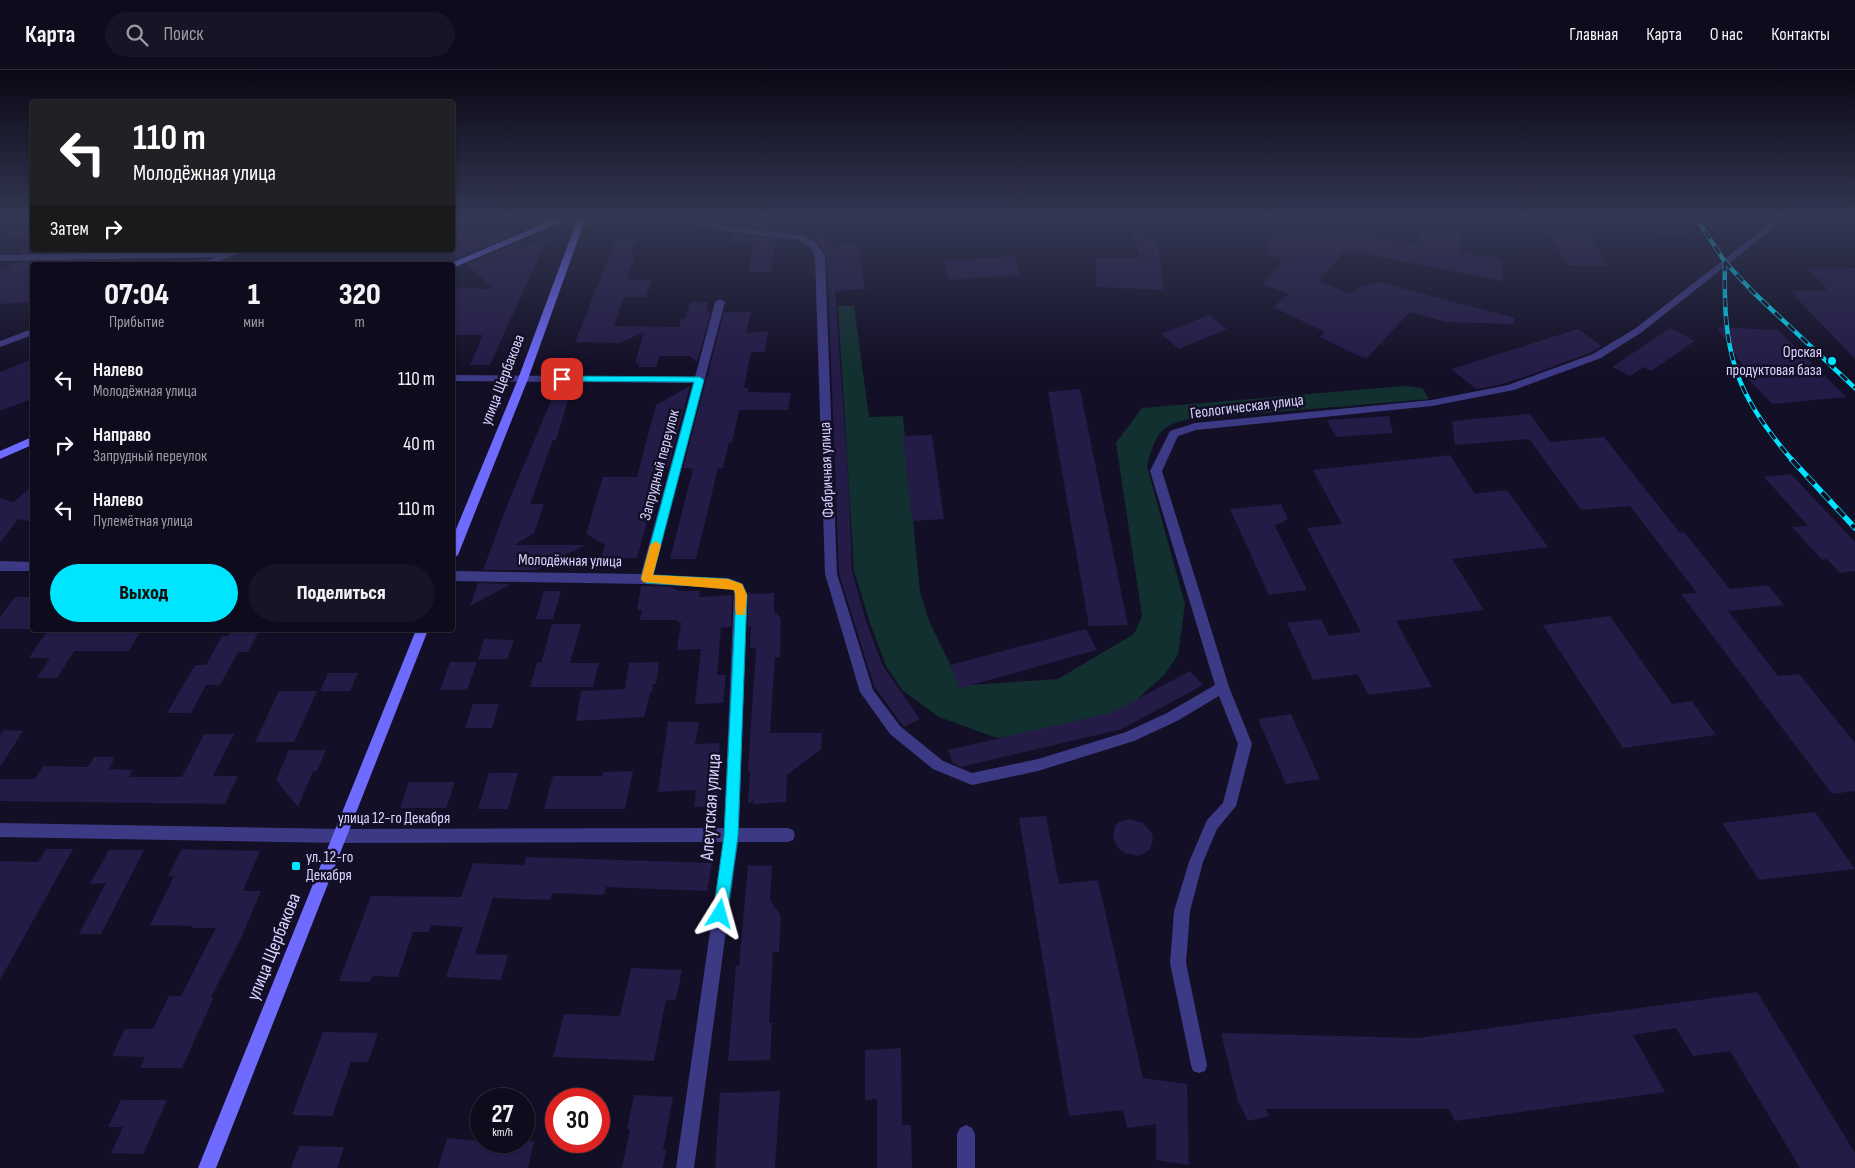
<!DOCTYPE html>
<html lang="ru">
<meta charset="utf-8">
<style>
:root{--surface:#0e0b1c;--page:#171425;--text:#f1f3f6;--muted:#9b9ba3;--line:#2e2b3b;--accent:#00e5ff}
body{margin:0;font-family:"Sofia Sans Condensed",sans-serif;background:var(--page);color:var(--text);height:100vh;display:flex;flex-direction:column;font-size:19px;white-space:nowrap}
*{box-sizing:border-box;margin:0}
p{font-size:16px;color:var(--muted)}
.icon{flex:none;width:28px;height:28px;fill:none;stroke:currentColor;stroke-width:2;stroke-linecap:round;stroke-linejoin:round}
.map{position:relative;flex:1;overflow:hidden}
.side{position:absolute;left:30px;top:192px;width:425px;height:370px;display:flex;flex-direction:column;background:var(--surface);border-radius:5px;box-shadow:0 1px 4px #0004,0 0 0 1px var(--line)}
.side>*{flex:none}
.top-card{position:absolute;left:30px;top:30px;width:425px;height:152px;border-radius:5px;box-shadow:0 1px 4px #0004,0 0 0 1px var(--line);background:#202124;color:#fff;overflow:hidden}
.speed{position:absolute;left:470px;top:1018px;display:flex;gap:10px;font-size:25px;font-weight:700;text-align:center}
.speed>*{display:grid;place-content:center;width:65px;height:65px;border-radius:50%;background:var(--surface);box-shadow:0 1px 4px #0004,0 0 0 1px var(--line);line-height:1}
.speed small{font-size:12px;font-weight:400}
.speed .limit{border:8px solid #d22;background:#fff;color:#111}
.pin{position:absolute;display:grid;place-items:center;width:42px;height:42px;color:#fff;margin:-21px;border-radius:10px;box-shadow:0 2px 8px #0006}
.me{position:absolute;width:55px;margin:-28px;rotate:8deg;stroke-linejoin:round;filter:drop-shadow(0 0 4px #0008)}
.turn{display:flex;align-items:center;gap:18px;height:105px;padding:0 20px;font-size:22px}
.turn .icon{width:65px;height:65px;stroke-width:2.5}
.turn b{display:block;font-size:35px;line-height:42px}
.then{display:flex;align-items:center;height:48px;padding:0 20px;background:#0003;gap:10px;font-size:19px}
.eta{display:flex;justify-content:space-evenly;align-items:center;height:85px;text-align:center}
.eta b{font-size:30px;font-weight:800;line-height:35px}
.cta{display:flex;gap:10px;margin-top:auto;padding:10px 20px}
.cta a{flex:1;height:58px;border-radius:30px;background:var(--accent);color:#111;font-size:20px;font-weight:800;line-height:58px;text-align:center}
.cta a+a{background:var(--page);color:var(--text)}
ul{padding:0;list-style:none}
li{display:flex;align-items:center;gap:15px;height:65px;padding:0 20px}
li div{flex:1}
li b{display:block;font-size:19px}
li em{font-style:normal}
header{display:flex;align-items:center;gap:30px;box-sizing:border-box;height:70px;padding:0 25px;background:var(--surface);border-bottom:1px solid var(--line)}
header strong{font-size:24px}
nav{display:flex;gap:28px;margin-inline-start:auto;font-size:18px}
.search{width:350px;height:45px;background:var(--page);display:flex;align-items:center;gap:12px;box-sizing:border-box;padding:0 18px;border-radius:28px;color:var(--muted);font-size:19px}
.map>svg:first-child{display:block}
.green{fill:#12302f}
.building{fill:#241b47}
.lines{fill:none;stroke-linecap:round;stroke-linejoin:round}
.street{fill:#3d3a85;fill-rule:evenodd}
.secondary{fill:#6f6bff;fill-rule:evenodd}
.rail-far1-casing{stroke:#00e5ff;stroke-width:4.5}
.rail-casing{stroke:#00e5ff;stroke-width:5.5}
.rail-far1{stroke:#130f26;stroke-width:3;stroke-dasharray:9;stroke-linecap:butt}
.rail{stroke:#130f26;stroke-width:4;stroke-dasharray:11;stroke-linecap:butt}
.route{fill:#00e5ff;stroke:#0095a6}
.slow{fill:#f59e0b}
.poi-dot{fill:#00e5ff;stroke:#130f26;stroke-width:2}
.labels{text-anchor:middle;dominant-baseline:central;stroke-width:5;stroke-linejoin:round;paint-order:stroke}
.poi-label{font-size:16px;fill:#d9d4ff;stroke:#130f26;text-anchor:end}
.street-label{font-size:16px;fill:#d9d4ff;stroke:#130f26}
.near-street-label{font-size:19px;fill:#d9d4ff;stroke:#130f26}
</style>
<header>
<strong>Карта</strong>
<div class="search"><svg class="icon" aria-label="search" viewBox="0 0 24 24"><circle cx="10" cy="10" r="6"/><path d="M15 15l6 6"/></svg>Поиск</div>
<nav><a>Главная</a><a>Карта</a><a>О нас</a><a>Контакты</a></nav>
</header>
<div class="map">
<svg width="1855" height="1098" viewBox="0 0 1855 1098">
<rect width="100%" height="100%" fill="#130f26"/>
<path class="green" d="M838,236h16l15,111 34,-1 17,176 10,31 27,55 13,7 88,-6 76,-45 8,-18 -26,-173 26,-35 263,-22 17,2 7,11 -236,20c-33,4 -38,17 -46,47l38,138 -7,51 -13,19 -36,33 -55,23 -77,8 -58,-21 -36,-26 -17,-25 -17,-46 -15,-49z"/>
<g class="building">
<path d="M472,146h8l13,5 17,15 -51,22 -7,-6v-23z"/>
<path d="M750,146h63l-12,18 -65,-9v-5l13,2z"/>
<path d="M1128,146h23l-7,22h13l7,52 -68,-3 -1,-29h45z"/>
<path d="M1276,146l142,29 5,-29h41l-5,36 44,7v22l-158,-31 -26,31 31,13 9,-7 19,-5 137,36 -1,6 -68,-2 -36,-10 -43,46 -8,-2 -39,-19 5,-5 -52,-25 16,-13 -27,-10 21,-24 -18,-6z"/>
<path d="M1540,146h38l29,50 -40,-1z"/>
<path d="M1649,146h27l14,19 -28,-1z"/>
<path d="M816,148l16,28 26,-2 7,45 -30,2 13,182 4,98 14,50 17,45 37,53 -16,8 -30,-41 -35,-112 -12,-318 -9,-14z"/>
<path d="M19,152h13v30l-12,1 12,-15h-31z"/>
<path d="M734,164l42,5 -5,33h-23l6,-30h-21z"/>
<path d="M548,167l-58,128h-20l13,-30h-31v-47l42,1 -28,-25 51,-21 5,4z"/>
<path d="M616,169h20l-6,18h5l-8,22 25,1 -6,17h-22l-10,29 65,1 2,-8h4l5,-17h18l-2,9 5,1 -14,50 -7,-6h-30l-4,11h-17v-4h-4l9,-31 -24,11 -45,-1z"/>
<path d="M1014,186l6,19 -71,5 -4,-19z"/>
<path d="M52,192l-3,3h-17v37l-32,2v-35h7l5,-6z"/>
<path d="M1855,198v91l-65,-68 38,-1 -20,-21z"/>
<path d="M724,242h27l-5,21 22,-2 -3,21h-14l-7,36h5l-1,4 43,1 -3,17h-49l-7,33h-3l-6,25h-5l-22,91h-26l23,-90 -10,-1 24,-92 3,-1 -2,-2z"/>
<path d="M1209,245l18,14 -48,20 -18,-15z"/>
<path d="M1717,257l61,3 68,67 -74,7 -38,-40 2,-2 7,4z"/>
<path d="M1670,258l25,13 -44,30 -7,-4 -14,9 -18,-9z"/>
<path d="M1578,259l24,17 -10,6 -56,21 -37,12 -23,4 -25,-20z"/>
<path d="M32,289v40l-32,12v-39z"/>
<path d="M690,316l-22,82h-6l-25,90h-36l4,-13 -19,-11 17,-57h34l19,-72z"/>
<path d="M1080,319l44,217 4,19 -39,1 -41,-234z"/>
<path d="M555,321h16l-15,49h-3l-23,64h14l-10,29 -19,12h70l-49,25h-53l25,-67z"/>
<path d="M1530,344l20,28 54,-5 76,96 4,-1 46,57 38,-4 16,20 -56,6 50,65 21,-2 56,69v48l-23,3 -151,-200 16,-1 -67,-87 -49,4 -52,-71 -74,6 -3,-24z"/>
<path d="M1389,346l4,17 -57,4 -9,-17z"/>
<path d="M932,365l12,84 -32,2 -9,-85z"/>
<path d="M1450,385l25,39 32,-4 41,57 -96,12 32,51 -88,11 36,66 -64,8 -10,-21 -45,6 -26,-57 34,-4 8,17 32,-4 -54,-104 35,-4 -29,-54z"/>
<path d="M1791,404l64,68v29l-15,2 -13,-14 -5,1 -30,-33 16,-1 -44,-49z"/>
<path d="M32,416v36l-14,-3 -18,24v-45l14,4z"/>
<path d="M1281,434l7,15 -13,7 32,64 -38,5 -39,-86z"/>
<path d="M478,513l33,1 -41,22z"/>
<path d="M641,516l31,1 6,4h22l-1,6 33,-2 -1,32 -10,1 -4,47h9l-3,28 -28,1 6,-55 -24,1 4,-28h-4v-2h-37l2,-10h-5z"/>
<path d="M544,521h17l-8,28h-17z"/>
<path d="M748,521l3,3 23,-1v19l7,6 -1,39h-5l-5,76h52l-1,16 -34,26 -1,27 -33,2 1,-4 -6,4 2,-33h-2l8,-122 -6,-1 1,-22 -3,1z"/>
<path d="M15,527h17v32h-32v-12z"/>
<path d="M1610,546l62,88 20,-3 24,34 -93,13 -80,-123z"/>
<path d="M552,554h29l-11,39h29l-6,24h-63l7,-24h4z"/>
<path d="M1086,559l11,21 -137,38 -10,-23z"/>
<path d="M48,560h93l-12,21h-55l-17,27h-20l13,-20h-21z"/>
<path d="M231,560h29l-12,22h-10l-18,33h-14l-15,28h-24l28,-48h11l16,-29h6z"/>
<path d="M484,569l30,1 -7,19h-29z"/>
<path d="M450,592h27l-10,28h-27z"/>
<path d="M659,592l-3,22h-3l-1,9h-2l-6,24 -68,4 5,-30 44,-2 4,-26z"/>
<path d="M1190,601l13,14 -81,44 -161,38 -8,-4 -5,-13 163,-37z"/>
<path d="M328,603h30l-8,18h-30z"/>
<path d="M279,621h38l-23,51h-39z"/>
<path d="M473,634h26l-7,24h-27z"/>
<path d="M1291,644l29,65 -34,5 -28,-65z"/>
<path d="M668,652h31l-4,22 25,-1 -4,45h3l-2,18 -23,1 2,-17 -38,2z"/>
<path d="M4,660l19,1 -23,36v-31z"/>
<path d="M204,664h30l-21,42h25l-13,28 -225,-3v-22h35l8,-13 45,1 6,-10h21l-6,12 24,1 -4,7h53z"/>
<path d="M289,680h37l-9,21h-4l-15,36 -22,-27z"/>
<path d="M633,701l-8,38h-81l9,-33h49l1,-4z"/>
<path d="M489,703h29l-10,36h-30z"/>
<path d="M409,712h46l-9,26h-46z"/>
<path d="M1815,742l40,57 -96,11 -37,-57z"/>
<path d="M1046,746l13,68 39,-4 45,198 44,6 2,81 -33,-5v-36l-29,4 -4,-18 -54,6 -50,-298z"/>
<path d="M1131,749l12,4 9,10 1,6 -3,11 -12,6 -13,-3 -6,-4 -6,-11 2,-12 4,-4z"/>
<path d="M46,779h27l-73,131v-119l38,1z"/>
<path d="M182,779l78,2 -17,40h18l-19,45 -31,61h3l-32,71h-42l5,-11 -33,-1 13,-27h28l16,-33h12l35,-68h-24l1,-2 -43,-1 24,-49h-6z"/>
<path d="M109,780h35l-43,84h-22l27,-51 -16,1z"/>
<path d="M526,787l186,6 -5,28 -101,-4 -2,8 -51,-2 -3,7 -57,-2 -18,56 33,1 -7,25 -55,-3 17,-50 -32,-2 -2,7h-16l-15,45 -26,-1 -2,6 -31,-1 32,-85 90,1 12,-34 51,2z"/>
<path d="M748,795l24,1 -2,34 11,16 -2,36h-6l-4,71h3l-2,37 -42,1 8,-95h3z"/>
<path d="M631,898l51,2 -6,30h-10l-12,61 -101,-4 11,-43 56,2z"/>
<path d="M1757,922l98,161v15h-55l-70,-117 -37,5 -17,-28 -43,7 32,57 -210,29 -6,-12h-183l3,7 -21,5 -10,-20 -17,-68 196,5z"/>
<path d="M323,962l55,1 -10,29h-17l-19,54 -40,-1z"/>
<path d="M901,978l1,77h9l1,43h-35v-69l-12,1v-50z"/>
<path d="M780,1021l-5,77h-60l5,-75z"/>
<path d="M634,1025l39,2 -10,53h3l-3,18h-41l8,-39h-3z"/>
<path d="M121,1030h46l-24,54 -32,-1 12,-26h-15z"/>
<path d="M447,1068l34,3h53l-6,27h-90z"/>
<path d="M299,1076l45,1 -7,21h-46z"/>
</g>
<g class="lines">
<g class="street">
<path d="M616,146h25l-4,3 -57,7 -4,-3 4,-3z"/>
<path d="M668,146h16l45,10 75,10 12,7 9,13 12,318 36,116 27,36 43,35 29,12 66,-14 88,-27 41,-19 48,-28 -65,-214 20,-40 25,-8 237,-23 76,-15 85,-31 43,-26 144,-112h9l-147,116 -41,26 -87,32 -82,16 -236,24 -18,6 -16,35 67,216 23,57 -16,62 -19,23 -14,33 -13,49 -4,52 21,102 -2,6 -6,2 -6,-2 -2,-6 -21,-102 4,-52 15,-49 18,-42 16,-17 15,-59 -19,-48 -42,25 -43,20 -96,30 -66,14 -39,-16 -43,-35 -30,-42 -35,-118 -10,-318 -5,-9 -11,-7 -70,-8z"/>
<path d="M232,180h12l-33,15h-13l17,-8 -215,4v-6z"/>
<path d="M720,229l5,3 -72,273 75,3 15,6 4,11 -8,233h49l5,2 2,5 -2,5 -5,2h-50l-44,326h-18l47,-326 -382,1 -341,-6v-14l341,6 383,-1 10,-238 -7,-2 -81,-4 -194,-3v-10l189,3 52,-191 -241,-2v-6l243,2 20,-75z"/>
<path d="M32,259v6l-32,12v-6z"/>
<path d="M0,491l32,1v9h-32z"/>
<path d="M966,1055l6,3 3,6v34h-18v-34l3,-6z"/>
</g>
<g class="secondary">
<path d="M561,146h20l3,7 -56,156 -70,176 -6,4v-20l66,-160 58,-156 -3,-6 -118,50 -8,-2z"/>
<path d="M32,367v8l-32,14v-8z"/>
<path d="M416,560h12l-212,538h-18z"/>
</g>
<g class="rail-far1-casing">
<g id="rail-far1">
<path d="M1695,146l30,46 28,30 102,96"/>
<path d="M1725,192c-2,91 8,129 68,199"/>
</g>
</g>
<g class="rail-casing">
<path id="rail" d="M1792,390l63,68"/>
</g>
<use href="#rail-far1" class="rail-far1"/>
<use href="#rail" class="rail"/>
</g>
<linearGradient id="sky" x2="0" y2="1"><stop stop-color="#0a0815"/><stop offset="0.49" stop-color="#333752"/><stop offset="1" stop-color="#333752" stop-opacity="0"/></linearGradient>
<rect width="1855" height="300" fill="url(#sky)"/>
<path class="route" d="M562,306l138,1 4,3 -51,195 75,4 14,5 5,11 -9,241 -11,78 -2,5 -5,2 -5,-2 -2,-5 11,-78 12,-241 -2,-5 -6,-2 -82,-5 -5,-4 53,-197 -135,-1 -2,-2z"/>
<path class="slow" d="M656,471l5,4 -8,30 75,4 14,5 5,11 -2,20h-8c-4,-8 0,-17 -3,-25l-91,-8 -2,-3 9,-34z"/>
<g class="poi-dot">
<circle cx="1832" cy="291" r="5"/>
<rect x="291" y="791" width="10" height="10" rx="2.5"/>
</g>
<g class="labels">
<g class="poi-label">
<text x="1822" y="282">Орская<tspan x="1822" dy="18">продуктовая база</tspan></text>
<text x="306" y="787" text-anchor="start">ул. 12-го<tspan x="306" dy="18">Декабря</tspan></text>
</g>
<g class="street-label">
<text transform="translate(503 310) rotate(-69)">улица Щербакова</text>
<text transform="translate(1247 337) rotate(-7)">Геологическая улица</text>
<text transform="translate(660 395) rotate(-75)">Запрудный переулок</text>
<text transform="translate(827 400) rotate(-92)">Фабричная улица</text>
<text transform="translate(570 491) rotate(1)">Молодёжная улица</text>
<text x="394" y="748">улица 12-го Декабря</text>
</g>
<g class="near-street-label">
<text transform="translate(711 737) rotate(-86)">Алеутская улица</text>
<text transform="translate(274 877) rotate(-68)">улица Щербакова</text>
</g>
</g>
</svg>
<div class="speed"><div>27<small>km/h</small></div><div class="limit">30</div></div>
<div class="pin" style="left:562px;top:309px;background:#d93025"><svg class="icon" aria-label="arrive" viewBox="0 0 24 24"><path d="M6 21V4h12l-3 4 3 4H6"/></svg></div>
<svg class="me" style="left:720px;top:844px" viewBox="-20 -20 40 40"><path d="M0-17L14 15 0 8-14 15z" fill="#00e5ff" stroke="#fff" stroke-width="4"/></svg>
<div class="top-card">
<div class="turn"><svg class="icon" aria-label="left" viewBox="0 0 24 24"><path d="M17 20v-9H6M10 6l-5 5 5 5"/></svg><div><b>110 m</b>Молодёжная улица</div></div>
<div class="then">Затем<svg class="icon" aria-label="right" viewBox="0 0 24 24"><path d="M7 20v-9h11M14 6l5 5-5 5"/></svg></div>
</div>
<section class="side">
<div class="eta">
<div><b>07:04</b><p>Прибытие</p></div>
<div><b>1</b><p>мин</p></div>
<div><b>320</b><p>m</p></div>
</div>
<ul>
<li><svg class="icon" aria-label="left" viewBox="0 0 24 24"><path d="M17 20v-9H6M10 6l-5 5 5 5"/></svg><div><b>Налево</b><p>Молодёжная улица</p></div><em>110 m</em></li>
<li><svg class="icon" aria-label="right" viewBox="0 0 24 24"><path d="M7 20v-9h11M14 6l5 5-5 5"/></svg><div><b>Направо</b><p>Запрудный переулок</p></div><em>40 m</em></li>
<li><svg class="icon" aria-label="left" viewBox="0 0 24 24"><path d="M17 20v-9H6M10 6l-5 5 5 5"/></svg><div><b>Налево</b><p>Пулемётная улица</p></div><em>110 m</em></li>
</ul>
<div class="cta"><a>Выход</a><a>Поделиться</a></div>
</section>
</div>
